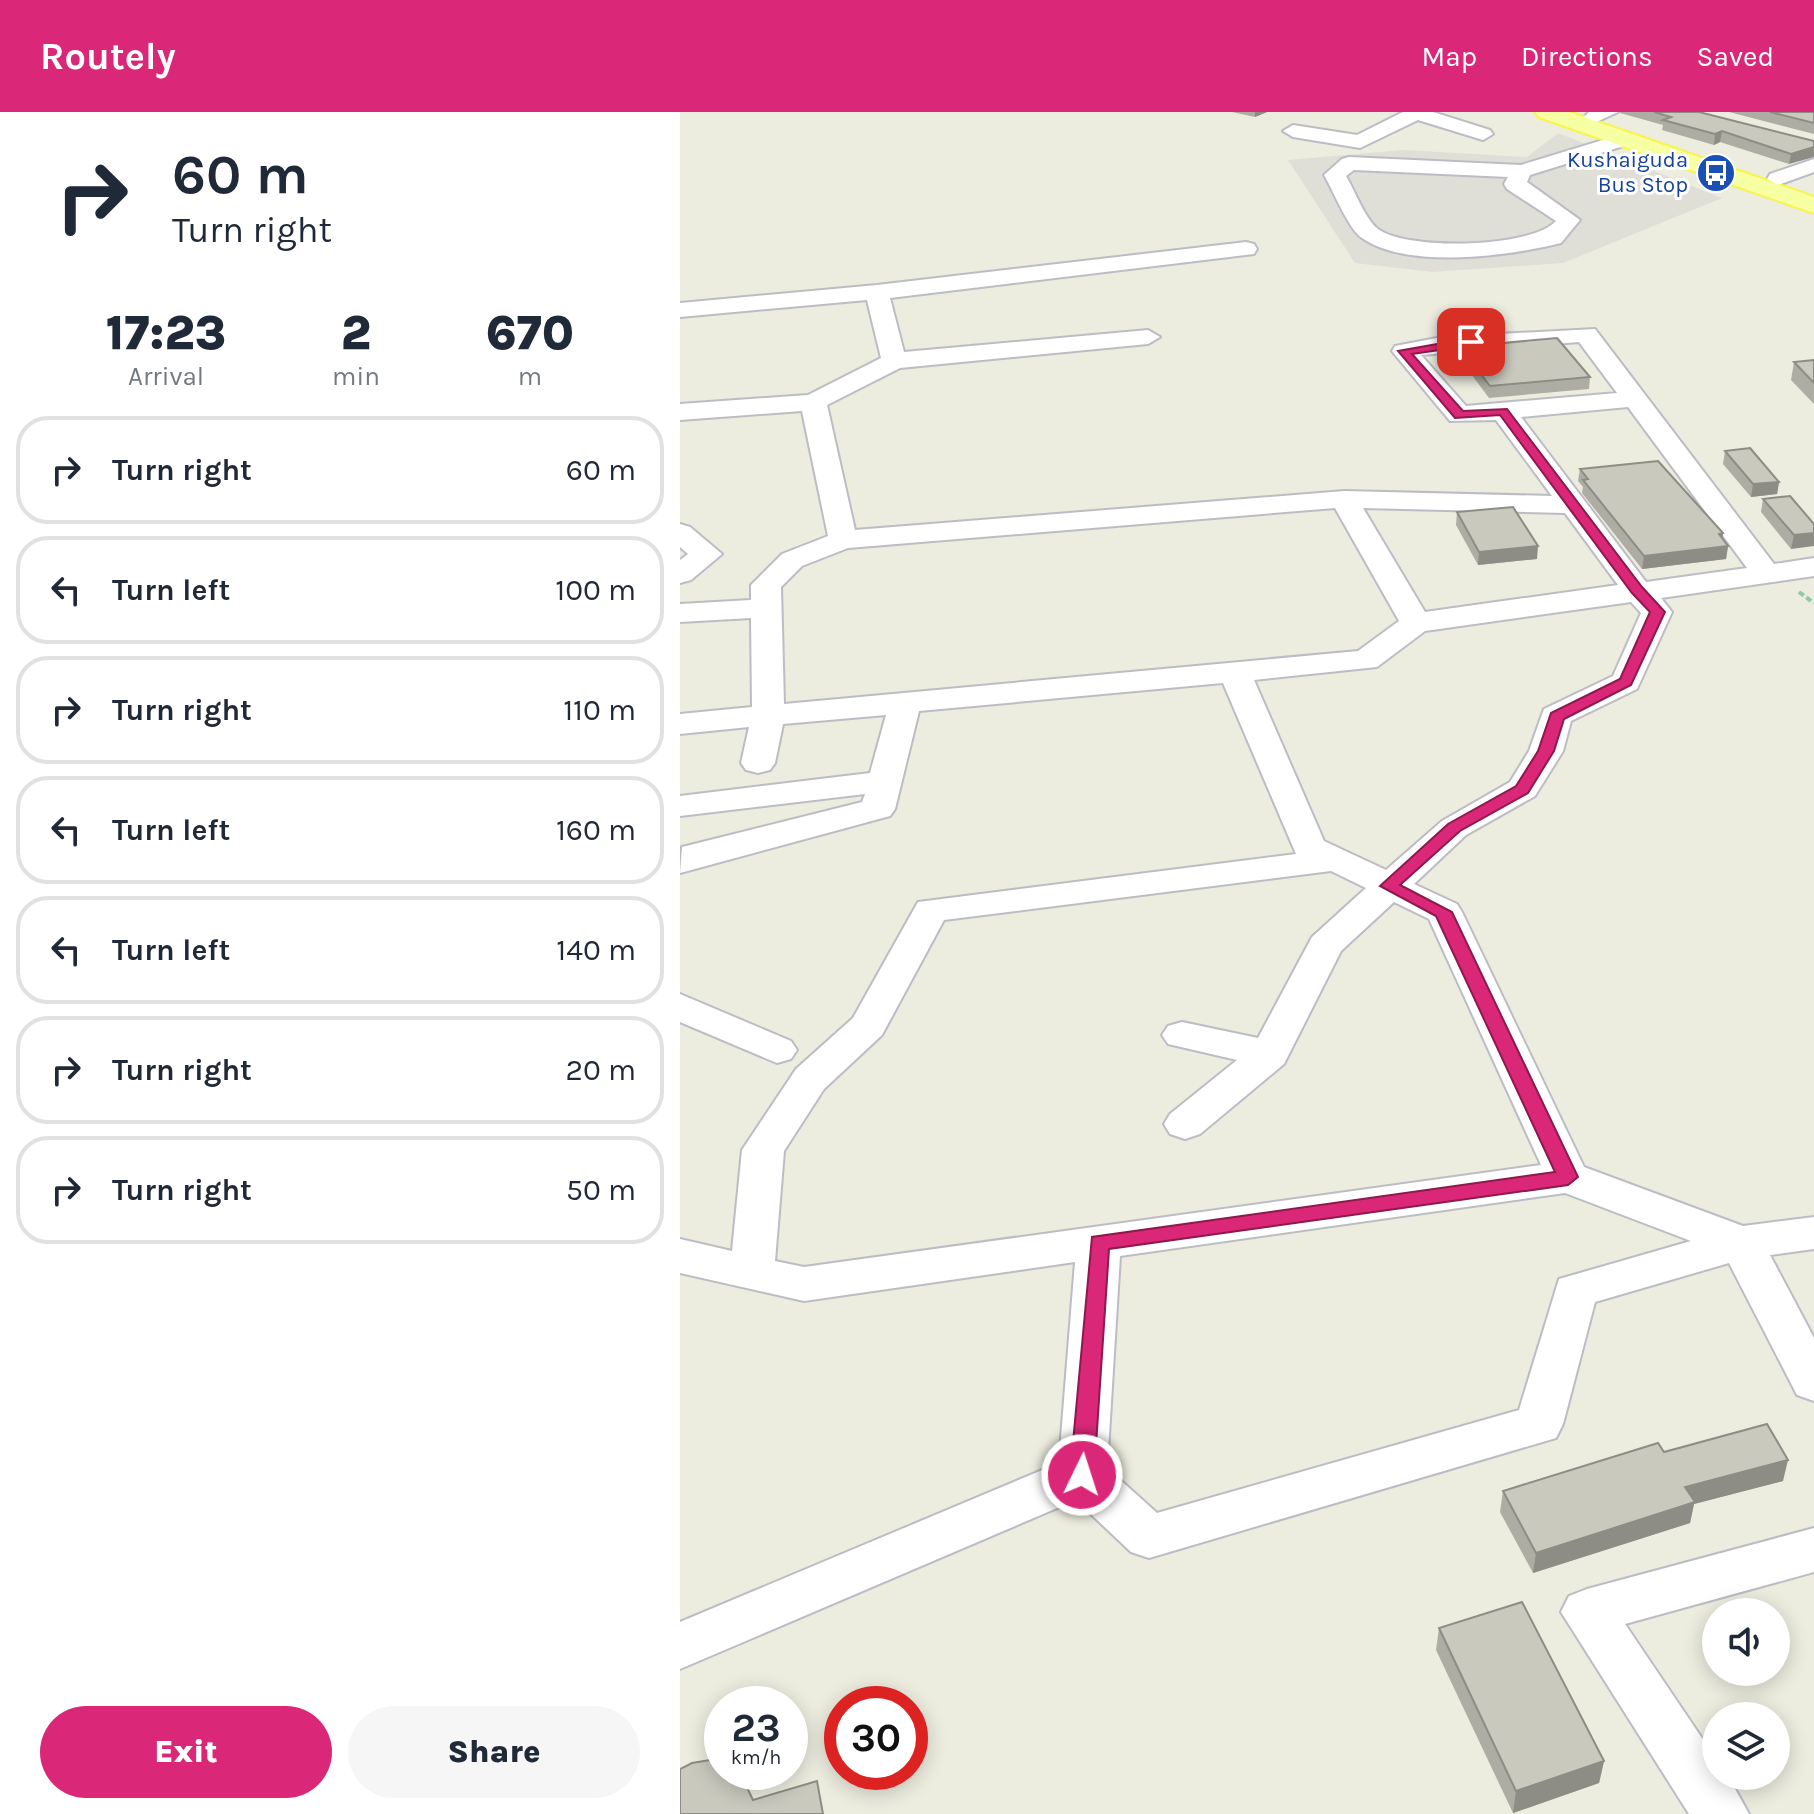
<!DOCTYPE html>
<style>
:root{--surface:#fff;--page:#f6f6f7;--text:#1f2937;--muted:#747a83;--line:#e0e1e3;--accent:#db2777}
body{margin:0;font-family:Karla,sans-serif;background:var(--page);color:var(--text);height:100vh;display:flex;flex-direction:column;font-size:30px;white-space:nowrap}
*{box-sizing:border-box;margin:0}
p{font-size:26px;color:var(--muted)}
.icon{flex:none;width:44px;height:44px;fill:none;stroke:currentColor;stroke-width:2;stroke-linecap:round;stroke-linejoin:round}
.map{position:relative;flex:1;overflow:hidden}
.panel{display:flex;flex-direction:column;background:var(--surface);width:680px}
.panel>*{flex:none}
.banner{background:#fff;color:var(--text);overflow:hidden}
.fabs{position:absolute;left:1022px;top:1486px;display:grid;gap:16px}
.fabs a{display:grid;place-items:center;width:88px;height:88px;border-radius:50%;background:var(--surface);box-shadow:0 4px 20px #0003;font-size:40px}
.speed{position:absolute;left:24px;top:1574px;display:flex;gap:16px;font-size:40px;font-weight:700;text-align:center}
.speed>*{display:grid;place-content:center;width:104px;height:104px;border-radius:50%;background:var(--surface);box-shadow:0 4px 20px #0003;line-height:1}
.speed small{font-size:20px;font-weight:400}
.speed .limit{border:12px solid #d22;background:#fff;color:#111}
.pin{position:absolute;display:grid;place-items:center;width:68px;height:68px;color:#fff;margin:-34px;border-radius:16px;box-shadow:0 4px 12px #0006}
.me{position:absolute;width:88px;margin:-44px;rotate:4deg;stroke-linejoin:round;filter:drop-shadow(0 0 6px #0008)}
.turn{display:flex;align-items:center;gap:28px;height:168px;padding:0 40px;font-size:36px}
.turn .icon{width:104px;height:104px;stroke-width:2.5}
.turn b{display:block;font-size:56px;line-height:68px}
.eta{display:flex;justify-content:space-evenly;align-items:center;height:136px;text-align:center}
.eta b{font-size:48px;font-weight:800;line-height:56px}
.action{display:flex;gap:16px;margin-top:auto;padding:16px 40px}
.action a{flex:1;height:92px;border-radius:48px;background:var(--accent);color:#fff;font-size:32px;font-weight:800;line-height:92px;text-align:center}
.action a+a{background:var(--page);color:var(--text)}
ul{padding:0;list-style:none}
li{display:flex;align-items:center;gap:24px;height:108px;margin:0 16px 12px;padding:0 24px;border:4px solid var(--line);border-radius:32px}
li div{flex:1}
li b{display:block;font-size:30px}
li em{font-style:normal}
header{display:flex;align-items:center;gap:48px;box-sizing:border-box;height:112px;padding:0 40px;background:var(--accent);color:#fff}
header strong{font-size:38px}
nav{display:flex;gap:44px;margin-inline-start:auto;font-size:28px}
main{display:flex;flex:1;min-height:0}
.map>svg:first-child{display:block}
.industrial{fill:#dfdfd7}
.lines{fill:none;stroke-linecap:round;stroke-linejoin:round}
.minor-casing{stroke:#bcbdc4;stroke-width:4}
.major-casing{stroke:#f9f54b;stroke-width:4}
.path{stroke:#92c7ae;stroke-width:4;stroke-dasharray:6 3;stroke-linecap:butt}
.minor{fill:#fff;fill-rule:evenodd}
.major{fill:#f6ffa1;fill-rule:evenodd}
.wall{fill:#aeada3}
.shaded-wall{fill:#8d8d85}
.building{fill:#cac9be;stroke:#8d8d85;stroke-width:2}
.route{fill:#db2777;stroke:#8e194d;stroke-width:2}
.labels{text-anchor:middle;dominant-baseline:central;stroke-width:6;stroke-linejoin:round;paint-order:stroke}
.far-transit-label{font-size:22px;fill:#164399;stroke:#fff;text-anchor:end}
</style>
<header>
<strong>Routely</strong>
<nav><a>Map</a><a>Directions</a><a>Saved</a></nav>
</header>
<main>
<section class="panel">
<div class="banner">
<div class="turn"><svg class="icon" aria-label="right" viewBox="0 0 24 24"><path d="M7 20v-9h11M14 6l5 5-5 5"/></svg><div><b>60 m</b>Turn right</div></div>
</div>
<div class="eta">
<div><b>17:23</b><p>Arrival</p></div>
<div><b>2</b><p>min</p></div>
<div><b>670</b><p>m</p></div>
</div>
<ul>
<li><svg class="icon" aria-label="right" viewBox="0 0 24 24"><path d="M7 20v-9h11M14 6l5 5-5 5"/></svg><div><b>Turn right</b></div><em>60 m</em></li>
<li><svg class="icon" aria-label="left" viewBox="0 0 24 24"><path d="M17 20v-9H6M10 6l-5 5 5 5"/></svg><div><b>Turn left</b></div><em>100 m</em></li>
<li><svg class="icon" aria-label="right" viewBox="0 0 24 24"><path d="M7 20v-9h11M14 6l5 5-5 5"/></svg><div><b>Turn right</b></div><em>110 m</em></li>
<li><svg class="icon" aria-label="left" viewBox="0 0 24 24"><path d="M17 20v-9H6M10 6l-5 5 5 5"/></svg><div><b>Turn left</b></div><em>160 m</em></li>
<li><svg class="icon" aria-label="left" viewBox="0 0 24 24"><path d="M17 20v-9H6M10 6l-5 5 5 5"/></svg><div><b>Turn left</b></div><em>140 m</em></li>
<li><svg class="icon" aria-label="right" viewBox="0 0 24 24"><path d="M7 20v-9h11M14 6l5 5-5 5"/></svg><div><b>Turn right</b></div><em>20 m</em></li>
<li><svg class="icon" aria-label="right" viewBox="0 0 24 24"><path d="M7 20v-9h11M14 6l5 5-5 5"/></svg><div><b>Turn right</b></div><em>50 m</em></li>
</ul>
<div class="action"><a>Exit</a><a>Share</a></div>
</section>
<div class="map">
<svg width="1134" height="1702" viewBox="0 0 1134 1702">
<rect width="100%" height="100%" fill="#ececdf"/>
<path class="industrial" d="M878,21l164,65 -159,65 -130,9 -78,-9 -67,-103 116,-10 123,7z"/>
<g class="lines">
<g class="minor-casing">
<g id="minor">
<path d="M723,0h30l57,18 3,4 -10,6 -65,-20 -58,28 -67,-11 -10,-6 10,-6 64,10z"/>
<path d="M938,0l-24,11 -10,-6 5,-5z"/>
<path d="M946,21l7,2 3,4 -3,4 -103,32 -3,7 53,38 -19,23c-52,13 -153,27 -199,-5 -13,-8 -29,-48 -38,-63l18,-16 7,-2 172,8zM674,58l154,7 -4,7 3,5 49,32c-24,27 -148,30 -178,8 -13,-10 -23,-38 -32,-53z"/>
<path d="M1134,47v13l-36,13 -11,-6 3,-5z"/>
<path d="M566,130l8,2 3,5 -3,5 -364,44 14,54 244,-22 12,7 -12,7 -248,24 -73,37 28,125 489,-39 208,5 -56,-76 -46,1 -58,-70 3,-5 47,-9 153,-8 179,235 40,-6v18l-153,22 11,14 -35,77 -66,32 -8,30 -28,45 -69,39 -52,49 43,20 5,8 122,255 159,59 71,-9v32l-44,6 44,83v63l-17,-6 -68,-132 -134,39 -32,122 -7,14 -407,120 -18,-6 -55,-52 -396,169v-47l379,-159 16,-201 -271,39 -124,-28v-34l52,12 10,-101 54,-81 57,-51 65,-116 378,-48 -73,-171 -304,28 -24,98 -5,7 -210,57 2,-26 180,-45 3,-8 -185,22v-20l190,-23 16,-58 -103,9 -8,39 -5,7 -12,3 -12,-3 -5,-7 8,-36 -69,7v-20l72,-7 -1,-89 -71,4v-18l71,-4v-15l31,-31 46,-18 -26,-125 -122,9v-16l128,-9 73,-37 -14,-58 -187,17v-14l197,-18zM899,230l38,51 -151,13 -45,-51zM948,295l119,161 -101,14 -125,-165zM655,396l64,113 -41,30 -574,53 -3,-117 21,-21 46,-18zM683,396l202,5 53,72 -193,27zM951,490l10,11 -28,63 -69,33 -15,42 -19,31 -68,39 -56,49 -62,-29 -70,-161 123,-13 48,-36zM651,759l35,17 -54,49 -54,101 -76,-16 -14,4 -6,9 6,9 69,16 -67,54 -6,10 6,10 15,5 15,-5 84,-70 57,-113 53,-49 35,17 112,246 -737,102 -29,-6 9,-110 40,-62 58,-54 62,-115zM885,1081l126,48 -132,38 -40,131 -362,103 -50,-45 13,-212z"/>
<path d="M0,412l10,3 32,27 -31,26 -11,3v-23l8,-6 -8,-7z"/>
<path d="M0,882l111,47 6,9 -6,9 -14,4 -97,-41z"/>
<path d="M1134,1416v44l-189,52 91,135v17h12l21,38h-60l-128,-202 8,-16 18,-7z"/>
</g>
</g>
<g class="major-casing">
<path id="major" d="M855,0h34l245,85v16l-275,-96z"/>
</g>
<path class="path" d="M1119,480l15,11"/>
<use href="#minor" class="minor"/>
<use href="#major" class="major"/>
</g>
<g class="wall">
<path d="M552,0h35l-12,5z"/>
<path d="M940,0h79l115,29 -25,23 -69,-22 -6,3 -52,-15 1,-5 -43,-12z"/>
<path d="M1049,0h85v22z"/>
<path d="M780,235l130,30 -1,12 -100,9 -29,-39z"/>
<path d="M1134,248v44l-23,-24 3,-18z"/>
<path d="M1045,339l54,31 -2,12 -26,3 -28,-33z"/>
<path d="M900,357l143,64v6l5,7 -2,13 -84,10 -60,-76 1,-6 -5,-6z"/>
<path d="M1083,387l51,25 -23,25 -30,-37z"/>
<path d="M777,400l80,47 -59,6 -22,-40z"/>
<path d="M984,1340l119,29 -89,23 -4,19 -157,50 -33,-61 3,-21z"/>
<path d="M759,1516l165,133 -5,22 -86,30 -77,-163z"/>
</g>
<g class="shaded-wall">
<path d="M575,0h12l-12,5z"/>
<path d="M1042,19l-2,11 -6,3 1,-11z"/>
<path d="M1134,35v10l-25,7 2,-10z"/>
<path d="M1099,370l-2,12 -26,3 2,-13z"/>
<path d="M1043,421l-2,14 7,-1 -2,13 -84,10 2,-13z"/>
<path d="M1134,421v13l-23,3 3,-14z"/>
<path d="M858,434l-1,13 -59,6 1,-13z"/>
<path d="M1108,1348l-5,21 -89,23 -4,19 -157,50 3,-20 149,-66z"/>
<path d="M924,1649l-5,22 -86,30 3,-22z"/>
</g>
<g class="building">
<path d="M974,0h45l115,29v6l-23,7 -69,-23 -7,3 -52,-14 8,-3z"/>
<path d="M1090,0h44v11z"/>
<path d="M877,226l33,39 -100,9 -30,-39z"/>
<path d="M1134,248v23l-20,-21z"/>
<path d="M1070,336l29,34 -26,2 -28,-33z"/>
<path d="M978,349l65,72 -4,1 9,12 -84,10 -61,-76 5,-1 -8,-10z"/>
<path d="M1110,384l24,28v9l-20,2 -31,-36z"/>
<path d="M833,395l25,39 -59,6 -22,-40z"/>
<path d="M1087,1312l21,36 -103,27 10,15 -159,51 -33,-62 155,-48 6,9z"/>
<path d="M842,1490l82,159 -88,30 -77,-163z"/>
<path d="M30,1648l12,3v9l18,1 13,27 64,-19 6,33h-143v-45l12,-6z"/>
</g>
<path class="route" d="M791,226l4,1v6l-63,9 51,57 44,-2 135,178 23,25 -34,73 -67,34 -10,32 -26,42 -68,38 -60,54 52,27 126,265 -10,8 -459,64 -15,226 -4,7 -8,3 -8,-3 -4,-7 22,-238 463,-65 -119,-256 -56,-30 68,-62 68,-38 22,-35 13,-38 69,-34 30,-67 -18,-19 -132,-178 -45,3 -57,-67z"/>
<defs>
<g id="bus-disc" transform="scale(2)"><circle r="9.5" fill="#1a4fb4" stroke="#fff"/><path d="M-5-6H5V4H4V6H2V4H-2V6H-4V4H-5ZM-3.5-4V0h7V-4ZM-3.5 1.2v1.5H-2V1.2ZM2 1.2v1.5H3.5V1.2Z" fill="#fff"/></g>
</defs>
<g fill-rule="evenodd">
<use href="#bus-disc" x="1036" y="61"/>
</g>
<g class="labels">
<g class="far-transit-label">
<text x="1008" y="48">Kushaiguda<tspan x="1008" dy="25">Bus Stop</tspan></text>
</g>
</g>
</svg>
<div class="fabs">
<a><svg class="icon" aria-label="sound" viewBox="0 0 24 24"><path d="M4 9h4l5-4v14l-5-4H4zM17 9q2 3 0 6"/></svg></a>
<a><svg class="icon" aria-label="layers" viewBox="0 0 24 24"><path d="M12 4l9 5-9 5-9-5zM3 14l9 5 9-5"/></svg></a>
</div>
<div class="speed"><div>23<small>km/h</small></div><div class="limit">30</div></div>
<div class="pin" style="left:791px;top:230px;background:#d93025"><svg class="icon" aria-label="arrive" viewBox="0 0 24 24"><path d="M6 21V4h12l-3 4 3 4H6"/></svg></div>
<svg class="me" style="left:402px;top:1363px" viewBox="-20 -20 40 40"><circle r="17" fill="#db2777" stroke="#fff" stroke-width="3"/><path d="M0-11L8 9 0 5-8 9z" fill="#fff"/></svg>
</div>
</main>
